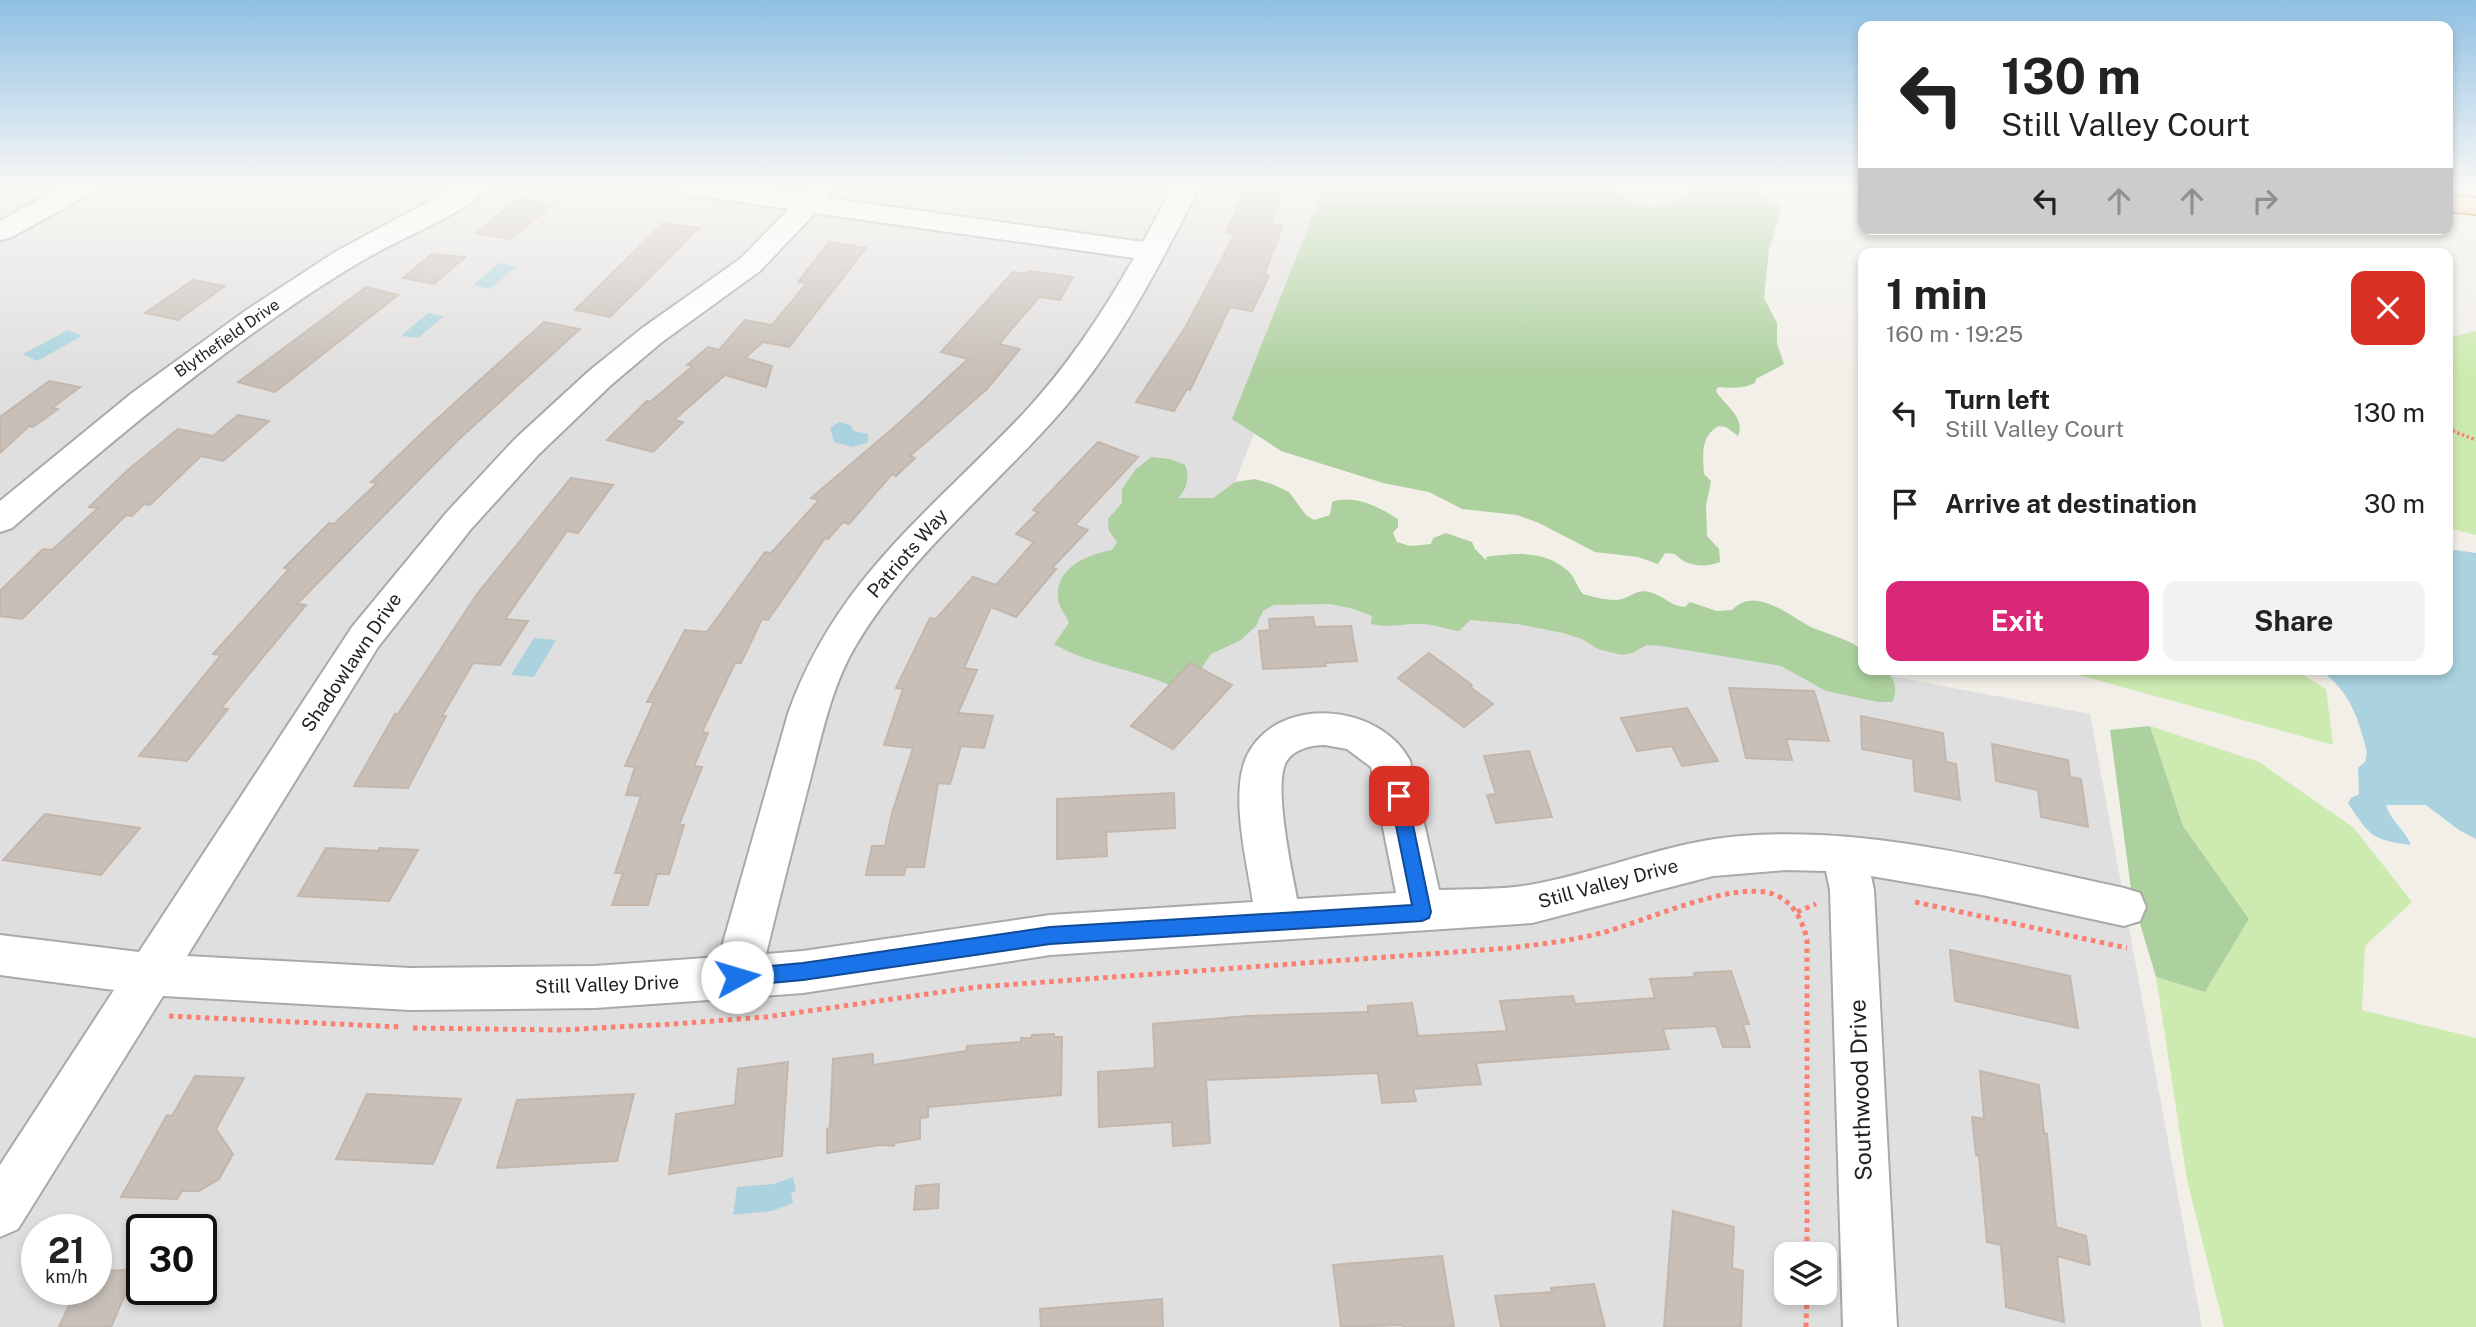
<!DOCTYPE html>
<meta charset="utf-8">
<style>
:root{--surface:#fff;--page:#f2f2f2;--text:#222;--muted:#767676;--accent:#db2777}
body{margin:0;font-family:"Public Sans",sans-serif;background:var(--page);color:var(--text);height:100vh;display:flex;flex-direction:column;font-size:26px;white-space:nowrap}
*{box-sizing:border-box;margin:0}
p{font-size:23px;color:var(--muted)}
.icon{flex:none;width:38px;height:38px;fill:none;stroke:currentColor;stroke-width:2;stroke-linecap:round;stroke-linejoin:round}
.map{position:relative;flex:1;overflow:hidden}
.side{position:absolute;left:1858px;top:248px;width:595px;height:427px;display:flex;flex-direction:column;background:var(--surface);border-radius:14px;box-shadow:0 4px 10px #0003}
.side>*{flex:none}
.guide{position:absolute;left:1858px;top:21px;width:595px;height:214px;border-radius:14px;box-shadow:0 4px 10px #0003;background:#fff;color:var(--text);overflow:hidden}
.buttons{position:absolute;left:1774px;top:1242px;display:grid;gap:14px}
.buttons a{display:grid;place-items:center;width:63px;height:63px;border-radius:14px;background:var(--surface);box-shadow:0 4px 10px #0003;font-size:35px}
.speed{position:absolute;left:21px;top:1214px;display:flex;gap:14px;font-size:35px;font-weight:700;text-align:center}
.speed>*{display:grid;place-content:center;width:91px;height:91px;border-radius:50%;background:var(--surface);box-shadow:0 4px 10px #0003;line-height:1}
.speed small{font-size:18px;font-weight:400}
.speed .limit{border:4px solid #111;border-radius:10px;background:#fff;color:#111}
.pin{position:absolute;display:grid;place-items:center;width:60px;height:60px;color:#fff;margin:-30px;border-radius:14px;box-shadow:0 4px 10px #0006}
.me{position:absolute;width:77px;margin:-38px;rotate:84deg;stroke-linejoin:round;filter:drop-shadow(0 0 5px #0008)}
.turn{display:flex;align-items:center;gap:24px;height:147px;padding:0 28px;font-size:32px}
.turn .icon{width:91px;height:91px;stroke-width:2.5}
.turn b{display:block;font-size:49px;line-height:60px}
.lanes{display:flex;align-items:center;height:66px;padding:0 28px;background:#0003;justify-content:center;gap:35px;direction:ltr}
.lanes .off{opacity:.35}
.round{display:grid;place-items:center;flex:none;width:74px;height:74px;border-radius:14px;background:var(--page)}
.overview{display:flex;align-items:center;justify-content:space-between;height:119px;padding:0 28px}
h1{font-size:42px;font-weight:700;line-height:52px}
.primary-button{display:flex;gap:14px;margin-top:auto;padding:14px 28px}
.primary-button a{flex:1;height:80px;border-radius:14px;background:var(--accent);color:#fff;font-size:28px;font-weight:700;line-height:80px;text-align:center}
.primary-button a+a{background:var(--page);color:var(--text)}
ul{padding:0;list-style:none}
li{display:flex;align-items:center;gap:21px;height:91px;padding:0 28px}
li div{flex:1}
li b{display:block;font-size:26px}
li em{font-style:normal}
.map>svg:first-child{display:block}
.residential{fill:#e0dfdf;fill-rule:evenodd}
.grass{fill:#cdebb0}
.forest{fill:#add19e}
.water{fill:#aad3df}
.building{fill:#c7bfb8;stroke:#c4b6ab;stroke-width:2}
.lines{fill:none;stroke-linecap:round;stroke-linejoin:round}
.minor-casing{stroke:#a9a9a9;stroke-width:4}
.major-casing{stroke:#a06b00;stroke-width:4}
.path-far1{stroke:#fa8072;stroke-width:3.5;stroke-dasharray:2.5 2.5;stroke-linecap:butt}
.path{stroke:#fa8072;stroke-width:5;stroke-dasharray:4.5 4.5;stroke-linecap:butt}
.minor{fill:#fff;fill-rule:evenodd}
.major{fill:#fcd6a4;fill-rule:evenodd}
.route{fill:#1a73e8;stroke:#114b97;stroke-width:2}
.labels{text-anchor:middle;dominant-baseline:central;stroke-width:5;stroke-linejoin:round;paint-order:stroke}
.far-street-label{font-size:16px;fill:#222;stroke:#fff}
.street-label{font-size:19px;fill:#222;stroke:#fff}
.near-street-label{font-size:23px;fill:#222;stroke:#fff}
</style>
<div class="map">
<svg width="2476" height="1327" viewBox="0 0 2476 1327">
<rect width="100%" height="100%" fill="#f2efe9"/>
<path class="residential" d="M0,187h1349l-139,360 880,167 112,613h-2202zM37,1230h59v60h-59zM142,1230h59v60h-59zM1787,1255h38v38h-38z"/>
<g class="grass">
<path d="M2476,331v204l-28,-7v-190z"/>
<path d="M2295,670l31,19 7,56 -269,-74z"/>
<path d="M2150,726l109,36 95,66 58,74 -47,44 -3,64 114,28v289h-252l-37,-147 -31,-203 49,15 44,-73 -66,-93z"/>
</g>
<g class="forest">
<path d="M1324,187h272l20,3 16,11 22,5 19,-6 23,-13h67l-1,5 20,15 -13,43 -5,48 13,25v20l7,21 -28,15 -1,4c-13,6 -23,5 -37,4l-2,4c8,14 30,26 22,45l-12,-9 -8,-1c-18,12 -15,28 -14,48l7,7 -5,25 1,30 12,13 1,13c-15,6 -33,5 -45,-8l-10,-1 -7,11 -20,-7 -43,-5 -56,-29 -22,-8 -55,-6 -33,-17 -46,-9 -102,-32 -49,-32z"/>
<path d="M1151,457l19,2 15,6c5,11 2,25 -7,33h35l22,-16 20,-3 17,5 17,8 17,23 8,5 16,-5 2,-13c22,-8 47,5 66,17v8l-5,6 4,9 13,4 21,-2 2,-6 13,-5 26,9 3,7 12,12 -1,-4c29,-4 58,-7 81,13 8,7 10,17 16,24 12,3 27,8 39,5 10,-3 16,-10 27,-7 14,3 21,14 36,15l5,-5 27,9 15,-1c24,-26 59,8 81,18 17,7 36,11 51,23v19c5,0 14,-1 19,1 13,4 15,21 9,31h-14l-52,-11 -45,-25 -120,-20 -14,-1 -15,8 -10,2 -24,-6 -16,-10 -19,-6 -46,-9 -47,-4 -11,11c-14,-2 -28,-8 -41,-7 -20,0 -26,4 -47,0l1,-8 -18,-7 -24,-5 -56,1 -11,6 -7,15 -15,14 -30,14 -10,15 -31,16c-37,-16 -80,-20 -116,-41l15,-21c-3,-9 -11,-16 -11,-25 -3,-30 30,-44 54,-48l5,-8 -8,-11 -1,-12 14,-16v-14l13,-19z"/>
<path d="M2150,726l33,100 66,93 -44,73 -49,-15 -24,-80 -22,-167z"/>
</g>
<g class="water">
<path d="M499,263l18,3 -27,23 -17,-4z"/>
<path d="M428,313l16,3 -26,22 -17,-2z"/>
<path d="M68,330l14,6 -45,25 -14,-7z"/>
<path d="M839,422l11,3 4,6 14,3v8l-15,5 -19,-5 -4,-14z"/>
<path d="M2448,549l28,4v286l-17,-9 -33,-25h-40c4,15 19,25 25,40 -40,-5 -42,-10 -63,-42l3,-5 8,-4 -1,-26 7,-6 2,-9c-8,-34 -17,-62 -47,-83h128z"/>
<path d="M534,638l22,2 -22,37 -23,-2z"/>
<path d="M793,1177l3,14 -5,2 2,10 -21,8 -39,4 4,-28 37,-3z"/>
</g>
<g class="building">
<path d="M1252,187h34l-16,38 13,1 -19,49 5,1 -17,35 -22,-4 -40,83 -3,-1 -13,22 -38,-9 49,-74 50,-94 -9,-1 20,-44z"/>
<path d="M519,198l34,6 -43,35 -34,-6z"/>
<path d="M663,223l36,5 -89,89 -35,-7z"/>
<path d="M829,242l37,6 -77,99 -26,-5 -18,16 27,8 -6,21 -41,-12 -51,45 9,2 -30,30 -46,-12 40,-39 3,1 43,-36 -6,-1 21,-18 11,3 26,-30 27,5 35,-42 -9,-1z"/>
<path d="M432,254l33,3 -31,27 -31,-6z"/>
<path d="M1029,271l44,6 -13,23 -21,-3 -40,47 21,5 -33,40 -77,67 5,2 -19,18 -4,-2 -43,50 -6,-2 -15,17 -3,-1 -57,82 -6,-1 -21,44h-6l-33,69 6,1 -14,33 8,1 -23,58h5l-15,49h-12l-9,31h-36l11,-32h-8l26,-77 -15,-1 9,-28 -10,-1 29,-64h-7l38,-72 22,2 58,-80 6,1 48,-53 -8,-2 87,-74 70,-65 -27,-7 72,-80 14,2z"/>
<path d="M193,280l32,6 -47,34 -33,-7z"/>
<path d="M366,287l32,8 -123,97 -37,-10z"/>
<path d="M544,322l36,7 -122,111 -161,164 9,1 -85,103 7,1 -41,52 -48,-5 82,-101 -8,-1 76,-85 -5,-1 45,-45 5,1 43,-41 -6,-1 55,-53z"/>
<path d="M49,381l31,6 -28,21 6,1 -25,18 -4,-1 -29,27v-36z"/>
<path d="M238,415l31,6 -46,40 -22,-5 -51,49 -6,-1 -12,12 -6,-1 -104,104 -22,-3v-25l43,-42 9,1 46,-42 -9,-1 40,-38 49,-40 35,7z"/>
<path d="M1098,442l40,15 -63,68 13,5 -36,38 4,1 -40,48 -25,-10 -27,61 13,2 -19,43 35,3 -9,32 -23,-2 -11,38 -12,-1 -14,84h-18l-2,8h-38l6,-29h13l7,-33 21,-65 -29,-3 19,-56 -7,-1 34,-70 6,1 37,-42 23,8 38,-43 -18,-8 22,-22 -5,-2z"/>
<path d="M571,478l42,7 -35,48 -11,-2 -62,88 23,2 -28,44 -27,-2 -31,53h4l-38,72 -54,-2 41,-72h3l79,-120z"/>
<path d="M1313,617l2,10 36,-1 6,35 -32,2 1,3 -63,3 -4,-38 11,-1 -1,-11z"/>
<path d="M1429,653l43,32 -2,2 23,17 -29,23 -66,-49z"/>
<path d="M1190,663l42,22 -59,64 -42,-23z"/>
<path d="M1729,688l85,3 15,50 -43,-2 6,21 -46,-2z"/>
<path d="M1687,708l31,53 -36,5 -10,-20 -35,5 -16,-33z"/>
<path d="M1861,716l82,17 3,29 10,2 4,36 -45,-9 -2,-32 -51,-10z"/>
<path d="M1992,744l76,16 2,17 11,2 7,48 -47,-10 -3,-27 -42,-9z"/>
<path d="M1529,751l23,66 -56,6 -9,-28 9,-1 -12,-38z"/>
<path d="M1174,793l1,35 -69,4 1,24 -50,3v-60z"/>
<path d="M45,814l95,14 -39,47 -98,-15z"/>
<path d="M326,848l53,3v-3l39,2 -29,51 -91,-5z"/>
<path d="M1950,950l120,26 8,52 -123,-27z"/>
<path d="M1731,971l18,53h-6l7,23h-27l-7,-21 -53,3 6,20 -193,14 5,21 -68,5 3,12 -34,2 -4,-30 -172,7 4,63 -37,3 -1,-24 -73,5 -1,-55 57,-4 -2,-44 94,-8 121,-4v-6l44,-3 6,33 89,-5 -7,-30 73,-5 2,8 80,-6 -5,-19 45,-2 -1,-4z"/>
<path d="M1054,1034v3h8l-1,58 -133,12v10l-8,1v21l-25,4 -1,3 -14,-1 -53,8v-24l3,-1 3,-69 40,-5v11l93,-14 1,-5 54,-4v-4h10l1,-3z"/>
<path d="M788,1062l-6,94 -113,18 7,-60 59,-9 3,-36z"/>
<path d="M1980,1071l59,14 5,48 3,1 9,93 30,9 4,29 -33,-9 7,66 -58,-15 -5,-62 -14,-3 -8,-86 -3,-1 -4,-38 12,2z"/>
<path d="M195,1076l49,2 -28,51 17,25 -14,25 -20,12h-17l-5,8 -56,-2 46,-82 5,1z"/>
<path d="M367,1094l94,5 -28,65 -97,-5z"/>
<path d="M634,1094l-17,67 -120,7 20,-68z"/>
<path d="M939,1184l-1,24 -24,2 2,-24z"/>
<path d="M1673,1211l61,16 -2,41 11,3 -2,56h-77z"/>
<path d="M1442,1256l12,71h-51v-2l-62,2 -8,-62z"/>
<path d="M136,1269l-25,58h-52l17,-37h20v-18z"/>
<path d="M1594,1284l11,43h-104l-6,-31 57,-4 -1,-4z"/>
<path d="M1162,1299l1,28h-122l-1,-18z"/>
</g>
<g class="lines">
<g class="minor-casing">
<g id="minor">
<path d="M62,187h33l-4,6 -81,45 -10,2v-19z"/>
<path d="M456,187h32c-15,22 -84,50 -110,65 -25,13 -49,29 -72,44 -104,70 -200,150 -294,232l-12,4v-31l132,-108 113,-82 90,-59z"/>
<path d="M678,187h71l53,7 6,-7h28l-8,11 315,44 30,-55h26c-38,76 -78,154 -134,220 -69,80 -154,146 -209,238 -24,40 -34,89 -46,135 -15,58 -30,116 -44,174l37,-3 247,-36 203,-13c-6,-40 -23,-106 -7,-144 29,-65 135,-55 164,3l29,129c32,-1 65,0 96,-6 69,-13 136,-43 206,-48 130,-10 257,25 383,52l16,5 6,14 -6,14 -16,5 -142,-31 -111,-19 3,14 23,437h-54l-13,-437 -4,-19 -40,-1 -73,6 -181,47 -482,32 -247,38 -66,5 -142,10 -185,2 -247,-14 -145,233 -18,8v-72l114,-175 -114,-15v-40l139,17 213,-325 95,-115 68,-73 74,-68 52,-42 99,-70 49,-50 -98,-14 -9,-2zM815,213l319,45c-32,56 -67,109 -111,156 -93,98 -188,166 -235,300l-69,243 -124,9 -185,2 -223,-12 191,-309 93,-118 68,-75 72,-69 51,-43 98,-71zM1325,745l22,4 24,18 25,126 -99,6c-5,-28 -24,-113 -11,-137 8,-13 25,-17 39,-17z"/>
</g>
</g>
<g class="major-casing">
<path id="major" d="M2448,195l28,3v16l-28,-3z"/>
</g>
<path class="path-far1" d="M2448,429l28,11"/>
<g class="path">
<path d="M1915,902l212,46"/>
<path d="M1797,912l19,-8"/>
<path d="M169,1016l232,11"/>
<path d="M413,1028l146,2 114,-6 93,-7 211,-30 533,-39c30,-4 61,-7 91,-15 43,-11 131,-53 172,-39 20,7 30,27 34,46v315"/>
<path d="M1806,1327l1,-34"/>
</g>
<use href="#minor" class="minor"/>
<use href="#major" class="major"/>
</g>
<linearGradient id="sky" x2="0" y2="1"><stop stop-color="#8fc0e4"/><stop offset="0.5" stop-color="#f9f8f5"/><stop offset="1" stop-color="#f9f8f5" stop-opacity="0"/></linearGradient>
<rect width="2476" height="373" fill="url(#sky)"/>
<path class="route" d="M1399,789l6,2 2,5 24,116 -2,6 -7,3 -372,23 -247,36 -66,6 -7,-2 -3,-7 3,-6 7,-2 66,-6 247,-36 362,-22 -22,-109 3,-5z"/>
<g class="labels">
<g class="far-street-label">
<text transform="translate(227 338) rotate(-35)">Blythefield Drive</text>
</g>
<g class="street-label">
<text transform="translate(907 553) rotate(-49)">Patriots Way</text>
<text transform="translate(351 662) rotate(-56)">Shadowlawn Drive</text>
<text transform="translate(1608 883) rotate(-15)">Still Valley Drive</text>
<text transform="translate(607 984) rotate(-2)">Still Valley Drive</text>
</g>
<g class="near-street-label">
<text transform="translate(1860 1090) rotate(-92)">Southwood Drive</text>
</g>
</g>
</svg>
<div class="buttons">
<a><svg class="icon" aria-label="layers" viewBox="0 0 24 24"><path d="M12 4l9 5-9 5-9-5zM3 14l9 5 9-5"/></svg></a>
</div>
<div class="speed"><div>21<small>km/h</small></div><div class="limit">30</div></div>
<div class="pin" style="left:1399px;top:796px;background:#d93025"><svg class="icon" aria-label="arrive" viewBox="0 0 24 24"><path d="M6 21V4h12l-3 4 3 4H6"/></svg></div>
<svg class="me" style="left:737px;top:977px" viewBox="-20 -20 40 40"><circle r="19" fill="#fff"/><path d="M0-13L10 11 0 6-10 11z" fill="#1a73e8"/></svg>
<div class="guide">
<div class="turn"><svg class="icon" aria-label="left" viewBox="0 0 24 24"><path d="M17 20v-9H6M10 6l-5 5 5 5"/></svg><div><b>130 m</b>Still Valley Court</div></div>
<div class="lanes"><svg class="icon" aria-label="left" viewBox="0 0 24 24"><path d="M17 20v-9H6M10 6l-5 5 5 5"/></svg><svg class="icon off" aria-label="ahead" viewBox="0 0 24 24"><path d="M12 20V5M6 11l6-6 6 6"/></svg><svg class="icon off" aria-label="ahead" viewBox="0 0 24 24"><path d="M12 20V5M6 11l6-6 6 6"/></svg><svg class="icon off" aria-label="right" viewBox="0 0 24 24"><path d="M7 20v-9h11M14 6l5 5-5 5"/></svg></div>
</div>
<section class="side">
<div class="overview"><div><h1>1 min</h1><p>160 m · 19:25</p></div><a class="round" style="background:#d93025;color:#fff"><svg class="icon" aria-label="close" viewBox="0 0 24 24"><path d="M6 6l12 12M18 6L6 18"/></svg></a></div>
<ul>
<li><svg class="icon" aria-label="left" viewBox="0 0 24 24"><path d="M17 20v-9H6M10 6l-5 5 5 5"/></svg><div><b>Turn left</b><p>Still Valley Court</p></div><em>130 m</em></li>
<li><svg class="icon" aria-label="arrive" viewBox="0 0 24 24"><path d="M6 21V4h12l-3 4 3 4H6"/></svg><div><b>Arrive at destination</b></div><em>30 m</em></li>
</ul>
<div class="primary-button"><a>Exit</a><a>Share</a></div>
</section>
</div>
